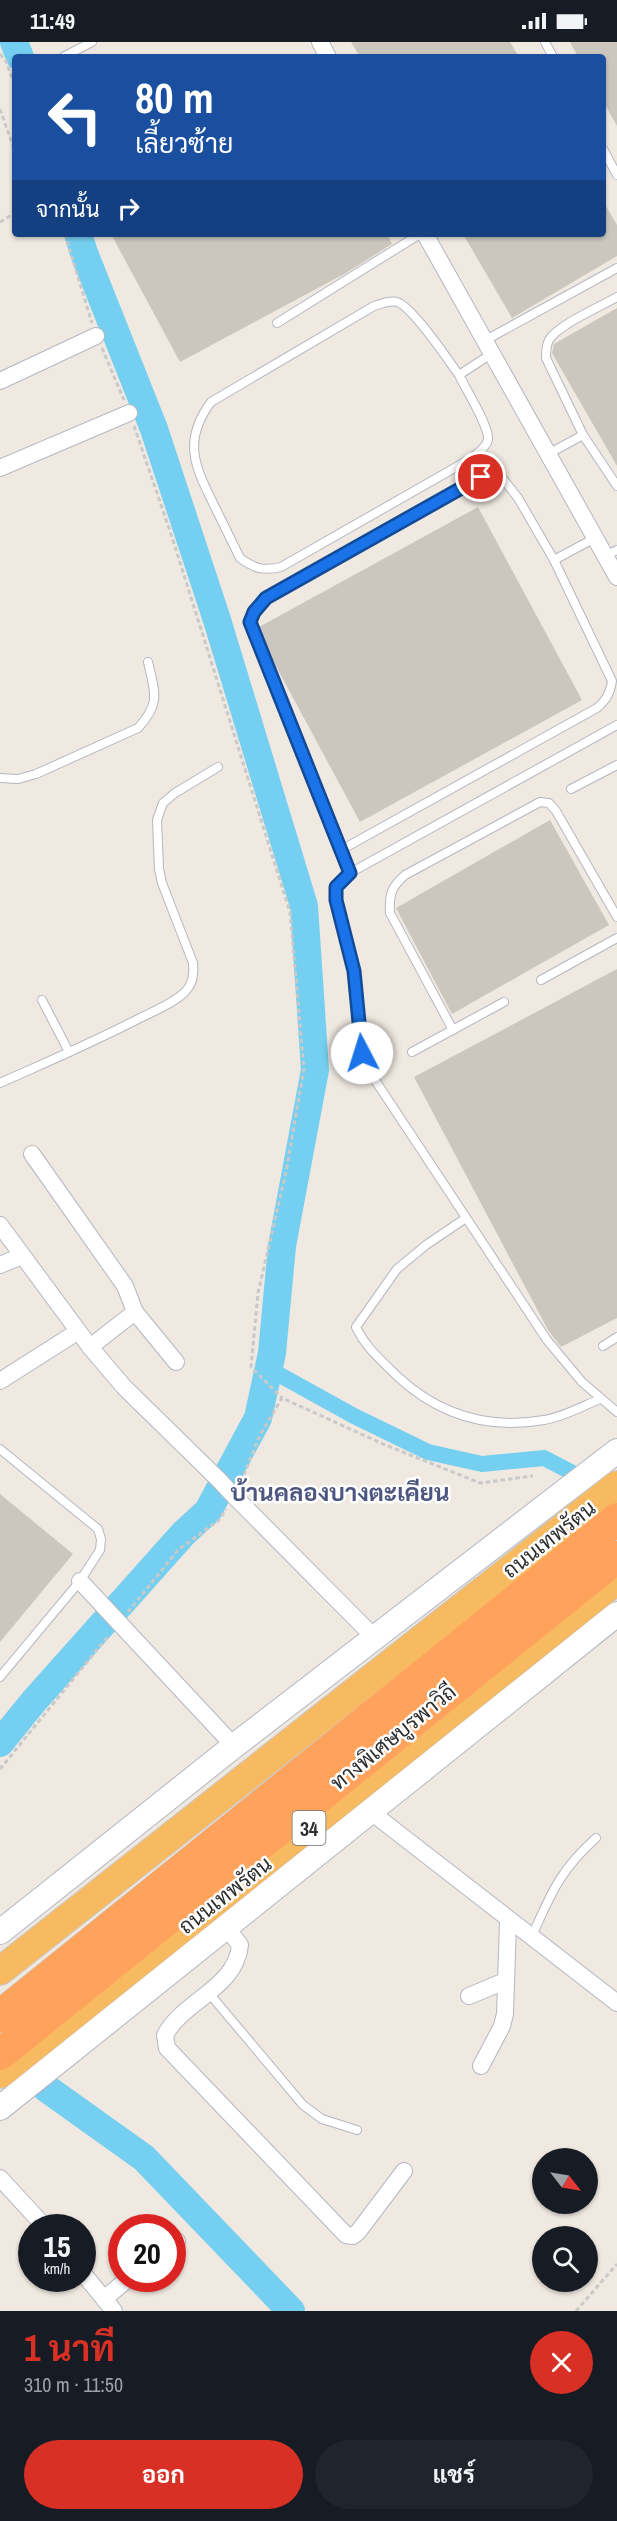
<!DOCTYPE html>
<html lang="th">
<meta charset="utf-8">
<style>
:root{--surface:#171b24;--page:#20242c;--text:#f1f3f6;--muted:#9ea1a6;--accent:#d93025}
body{margin:0;font-family:"Archivo Narrow",Sarabun,sans-serif;background:var(--page);color:var(--text);height:100vh;display:flex;flex-direction:column;font-size:22px;white-space:nowrap}
*{box-sizing:border-box;margin:0}
p{font-size:20px;color:var(--muted)}
.icon{flex:none;width:33px;height:33px;fill:none;stroke:currentColor;stroke-width:2;stroke-linecap:round;stroke-linejoin:round}
.map{position:relative;height:2269px;overflow:hidden}
.details{display:flex;flex-direction:column;background:var(--surface);flex:1}
.details>*{flex:none}
.banner{position:absolute;left:12px;top:12px;width:594px;height:183px;border-radius:6px;box-shadow:0 2px 4px #0004;background:#1a4fa0;color:#fff;overflow:hidden}
.needle{width:39px;rotate:121deg}
.fabs{position:absolute;left:532px;top:2106px;display:grid;gap:12px}
.fabs a{display:grid;place-items:center;width:66px;height:66px;border-radius:50%;background:var(--surface);box-shadow:0 2px 4px #0004;font-size:30px}
.speed{position:absolute;left:18px;top:2172px;display:flex;gap:12px;font-size:30px;font-weight:700;text-align:center}
.speed>*{display:grid;place-content:center;width:78px;height:78px;border-radius:50%;background:var(--surface);box-shadow:0 2px 4px #0004;line-height:1}
.speed small{font-size:15px;font-weight:400}
.speed .limit{border:9px solid #d22;background:#fff;color:#111}
.pin{position:absolute;display:grid;place-items:center;width:51px;height:51px;color:#fff;margin:-26px;border:3px solid #fff;border-radius:50%;box-shadow:0 2px 6px #0007}
.me{position:absolute;width:66px;margin:-33px;rotate:355deg;stroke-linejoin:round;filter:drop-shadow(0 0 4px #0008)}
.turn{display:flex;align-items:center;gap:21px;height:126px;padding:0 24px;font-size:27px}
.turn .icon{width:78px;height:78px;stroke-width:2.5}
.turn b{display:block;font-size:42px;line-height:51px}
.then{display:flex;align-items:center;height:57px;padding:0 24px;background:#0003;gap:12px;font-size:22px}
.round{display:grid;place-items:center;flex:none;width:63px;height:63px;border-radius:32px;background:var(--page)}
.overview{display:flex;align-items:center;justify-content:space-between;height:102px;padding:0 24px}
h1{font-size:36px;font-weight:700;line-height:45px;color:var(--accent)}
.primary-button{display:flex;gap:12px;margin-top:auto;padding:12px 24px}
.primary-button a{flex:1;height:69px;border-radius:36px;background:var(--accent);color:#fff;font-size:24px;font-weight:700;line-height:69px;text-align:center}
.primary-button a+a{background:var(--page);color:var(--text)}
.status{display:flex;justify-content:space-between;align-items:center;height:42px;padding:0 30px;background:var(--surface);direction:ltr}
.status svg{height:16px;fill:currentColor}
.map>svg:first-child{display:block}
.lines{fill:none;stroke-linecap:round;stroke-linejoin:round}
.canal{stroke:#75cff0;stroke-width:16}
.river{stroke:#75cff0;stroke-width:28}
.building{fill:#cbc7bf}
.service-casing{stroke:#b4b7c1;stroke-width:10}
.minor-casing{stroke:#b4b7c1;stroke-width:18}
.secondary-casing{stroke:#b4b7c1;stroke-width:26}
.trunk-casing{stroke:#c9c9c9;stroke-width:30}
.motorway-casing{stroke:#c9c9c9;stroke-width:33}
.path{stroke:#c9c9c9;stroke-width:3;stroke-dasharray:4.5 3;stroke-linecap:butt}
.service{stroke:#fff;stroke-width:8}
.minor{stroke:#fff;stroke-width:16}
.secondary{stroke:#fff;stroke-width:24}
.trunk{stroke:#f8ba60;stroke-width:28}
.motorway{stroke:#ffa35c;stroke-width:32}
.minor-bridge-casing{stroke:#b4b7c1;stroke-width:18;stroke-linecap:butt}
.minor-bridge{stroke:#fff;stroke-width:16}
.route-casing{stroke:#114b97;stroke-width:15}
.route{stroke:#1a73e8;stroke-width:10}
.labels{text-anchor:middle;dominant-baseline:central;stroke-width:5;stroke-linejoin:round;paint-order:stroke}
.shield{fill:#fff;stroke:#6d6d6d;stroke-width:1.5}
.shield-label{font-size:20px;font-weight:bold;fill:#2e2e2e}
.street-label{font-size:21px;fill:#2e2e2e;stroke:#fff}
.quarter-label{font-size:24px;font-weight:bold;fill:#4d5680;stroke:#fff}
</style>
<div class="status"><b>11:49</b><svg viewBox="0 0 49 12"><path d="M0 12V9h3v3zM5 12V6h3v6zM10 12V3h3v9zM15 12V0h3v12zM26 1h20v11H26zM47 4h2v5h-2z"/></svg></div>
<div class="map">
<svg width="617" height="2269" viewBox="0 0 617 2269">
<rect width="100%" height="100%" fill="#efe9e1"/>
<g class="lines">
<path class="canal" d="M269,1327l85,47 74,36 54,12 62,-6 46,24"/>
<g class="river">
<path d="M14,0l6,15"/>
<path d="M0,1701l34,-42 150,-168 24,-22 50,-93 14,-65 10,-107 33,-176 -11,-164 -87,-286 -63,-191 -70,-176 -6,-19"/>
<path d="M46,2046l98,70 147,153"/>
</g>
</g>
<g class="building">
<path d="M351,0h159l9,15h-159z"/>
<path d="M570,0h47v84l-14,-25v-44h-25z"/>
<path d="M603,159l14,24v31l-105,62 -49,-84h140z"/>
<path d="M111,192h276l5,10 -46,29 -166,89z"/>
<path d="M617,266v158l-65,-113 2,-9z"/>
<path d="M478,465l104,193 -222,122 -90,-167 -11,-28z"/>
<path d="M550,778l59,105 -157,89 -56,-106z"/>
<path d="M617,927v349l-56,29 -13,-17 -134,-253z"/>
<path d="M0,1452l73,60 -73,88z"/>
</g>
<g class="lines">
<g class="service-casing">
<g id="service">
<path d="M545,0l8,15"/>
<path d="M63,15l29,-15"/>
<path d="M603,107l14,26"/>
<path d="M617,255c-17,10 -58,27 -68,43 -3,6 -3,11 -3,18l37,77 34,51"/>
<path d="M277,281l143,-89"/>
<path d="M484,299l133,-73"/>
<path d="M459,333c-11,-15 -47,-69 -62,-73 -8,-2 -15,2 -23,4l-163,96c-28,38 -17,63 2,101 9,18 18,37 27,55 15,11 24,13 41,9l191,-109c5,-5 14,-10 16,-18 2,-13 -23,-52 -29,-65l32,-21"/>
<path d="M548,412l35,-19"/>
<path d="M605,514l12,-6"/>
<path d="M554,518l41,-22"/>
<path d="M617,683l-267,148 -13,14c-2,30 13,57 18,87 5,33 1,66 14,97l178,269 35,42 35,30"/>
<path d="M0,736l18,1 18,-5 102,-46c23,-25 17,-35 10,-66"/>
<path d="M571,747l46,-24"/>
<path d="M341,808l256,-142c9,-8 13,-14 15,-27l-58,-121 -36,-62 -14,-18 -12,-5 -11,2 -215,121 -12,14 -4,10 100,251"/>
<path d="M541,938l76,-42"/>
<path d="M42,958l27,52"/>
<path d="M453,988l-63,-117c-1,-18 1,-26 15,-38l135,-73 9,1 7,8 61,106"/>
<path d="M412,1010l92,-50"/>
<path d="M0,1041c47,-21 94,-41 140,-65 14,-7 32,-14 44,-25 9,-9 10,-18 9,-30l-31,-80 -3,-14 -2,-49 6,-17 12,-10 43,-26"/>
<path d="M466,1176l-40,27 -29,24 -41,58c10,21 25,33 41,49 42,39 90,54 147,44 19,-3 39,-14 56,-21"/>
<path d="M603,1304l14,-9"/>
<path d="M0,1407l98,80 3,10 -1,11 -20,31 -80,96"/>
<path d="M531,1896c20,-44 28,-67 65,-100"/>
<path d="M208,1950l95,113 19,14 35,11"/>
</g>
</g>
<g class="minor-casing">
<g id="minor">
<path d="M320,0l8,15"/>
<path d="M425,192l192,343"/>
<path d="M0,339l96,-45"/>
<path d="M0,426l129,-55"/>
<path d="M32,1112l93,132 10,26 -45,35"/>
<path d="M0,1183l90,122 34,40 95,93"/>
<path d="M0,1223l22,-9"/>
<path d="M135,1270l41,50"/>
<path d="M0,1339l77,-49"/>
<path d="M235,1455l140,141"/>
<path d="M80,1539l154,165"/>
<path d="M371,1770l246,191"/>
<path d="M226,1885l14,18c-4,43 -56,55 -75,90l2,13 179,187 7,1 5,-4 46,-61"/>
<path d="M469,1954l36,-15"/>
<path d="M481,2024l21,-40 3,-12 3,-93"/>
<path d="M0,2136l46,50"/>
<path d="M172,2202l5,-3"/>
<path d="M82,2230l32,39"/>
<path d="M104,2257l25,-21"/>
</g>
</g>
<g class="secondary-casing">
<g id="secondary">
<path d="M0,1890l234,-186 383,-295"/>
<path d="M0,2066l617,-494"/>
</g>
</g>
<g class="trunk-casing">
<g id="trunk">
<path d="M0,1929l617,-486"/>
<path d="M0,2032l617,-494"/>
</g>
</g>
<g class="motorway-casing">
<g id="motorway">
<path d="M0,1974l617,-497"/>
<path d="M0,2012l617,-497"/>
</g>
</g>
<g class="path">
<path d="M0,12l6,7 9,26"/>
<path d="M0,67l15,43"/>
<path d="M0,180l15,-9"/>
<path d="M65,192l27,89"/>
<path d="M102,306l22,52"/>
<path d="M134,384l38,111 118,375 14,157 -18,103 -28,121 -7,74 31,31"/>
<path d="M241,1440l19,-47 22,-37 101,46 97,39 53,-7"/>
<path d="M128,1570l50,-62 41,-30 7,-11"/>
<path d="M0,1727l109,-134"/>
<path d="M576,2269l41,-47"/>
</g>
<use href="#service" class="service"/>
<use href="#minor" class="minor"/>
<use href="#secondary" class="secondary"/>
<use href="#trunk" class="trunk"/>
<use href="#motorway" class="motorway"/>
<g class="minor-bridge-casing">
<path id="minor-bridge" d="M219,1438l16,17"/>
</g>
<use href="#minor-bridge" class="minor-bridge"/>
</g>
<g class="lines">
<g class="route-casing">
<path id="route" d="M362,1011l-8,-82 -18,-71v-13l14,-14 -100,-251 4,-10 12,-14 215,-121"/>
</g>
<use href="#route" class="route"/>
</g>
<g class="labels">
<rect class="shield" x="292.5" y="1769" width="33" height="34" rx="4.5"/>
<g class="shield-label">
<text x="309" y="1786">34</text>
</g>
<g class="street-label">
<text transform="translate(549 1497) rotate(-38)">ถนนเทพรัตน</text>
<text transform="translate(393 1695) rotate(-39)">ทางพิเศษบูรพาวิถี</text>
<text transform="translate(225 1853) rotate(-38)">ถนนเทพรัตน</text>
</g>
<g class="quarter-label">
<text x="340" y="1450">บ้านคลองบางตะเคียน</text>
</g>
</g>
</svg>
<div class="fabs">
<a><svg class="needle" viewBox="-14 -14 28 28"><path d="M0-13l5 13h-10z" fill="#e53935"/><path d="M0 13l5-13h-10z" fill="#9ea1a6"/></svg></a>
<a><svg class="icon" aria-label="search" viewBox="0 0 24 24"><circle cx="10" cy="10" r="6"/><path d="M15 15l6 6"/></svg></a>
</div>
<div class="speed"><div>15<small>km/h</small></div><div class="limit">20</div></div>
<div class="pin" style="left:481px;top:435px;background:#d93025"><svg class="icon" aria-label="arrive" viewBox="0 0 24 24"><path d="M6 21V4h12l-3 4 3 4H6"/></svg></div>
<svg class="me" style="left:362px;top:1011px" viewBox="-20 -20 40 40"><circle r="19" fill="#fff"/><path d="M0-13L10 11 0 6-10 11z" fill="#1a73e8"/></svg>
<div class="banner">
<div class="turn"><svg class="icon" aria-label="left" viewBox="0 0 24 24"><path d="M17 20v-9H6M10 6l-5 5 5 5"/></svg><div><b>80 m</b>เลี้ยวซ้าย</div></div>
<div class="then">จากนั้น<svg class="icon" aria-label="right" viewBox="0 0 24 24"><path d="M7 20v-9h11M14 6l5 5-5 5"/></svg></div>
</div>
</div>
<section class="details">
<div class="overview"><div><h1>1 นาที</h1><p>310 m · 11:50</p></div><a class="round" style="background:#d93025;color:#fff"><svg class="icon" aria-label="close" viewBox="0 0 24 24"><path d="M6 6l12 12M18 6L6 18"/></svg></a></div>
<div class="primary-button"><a>ออก</a><a>แชร์</a></div>
</section>
